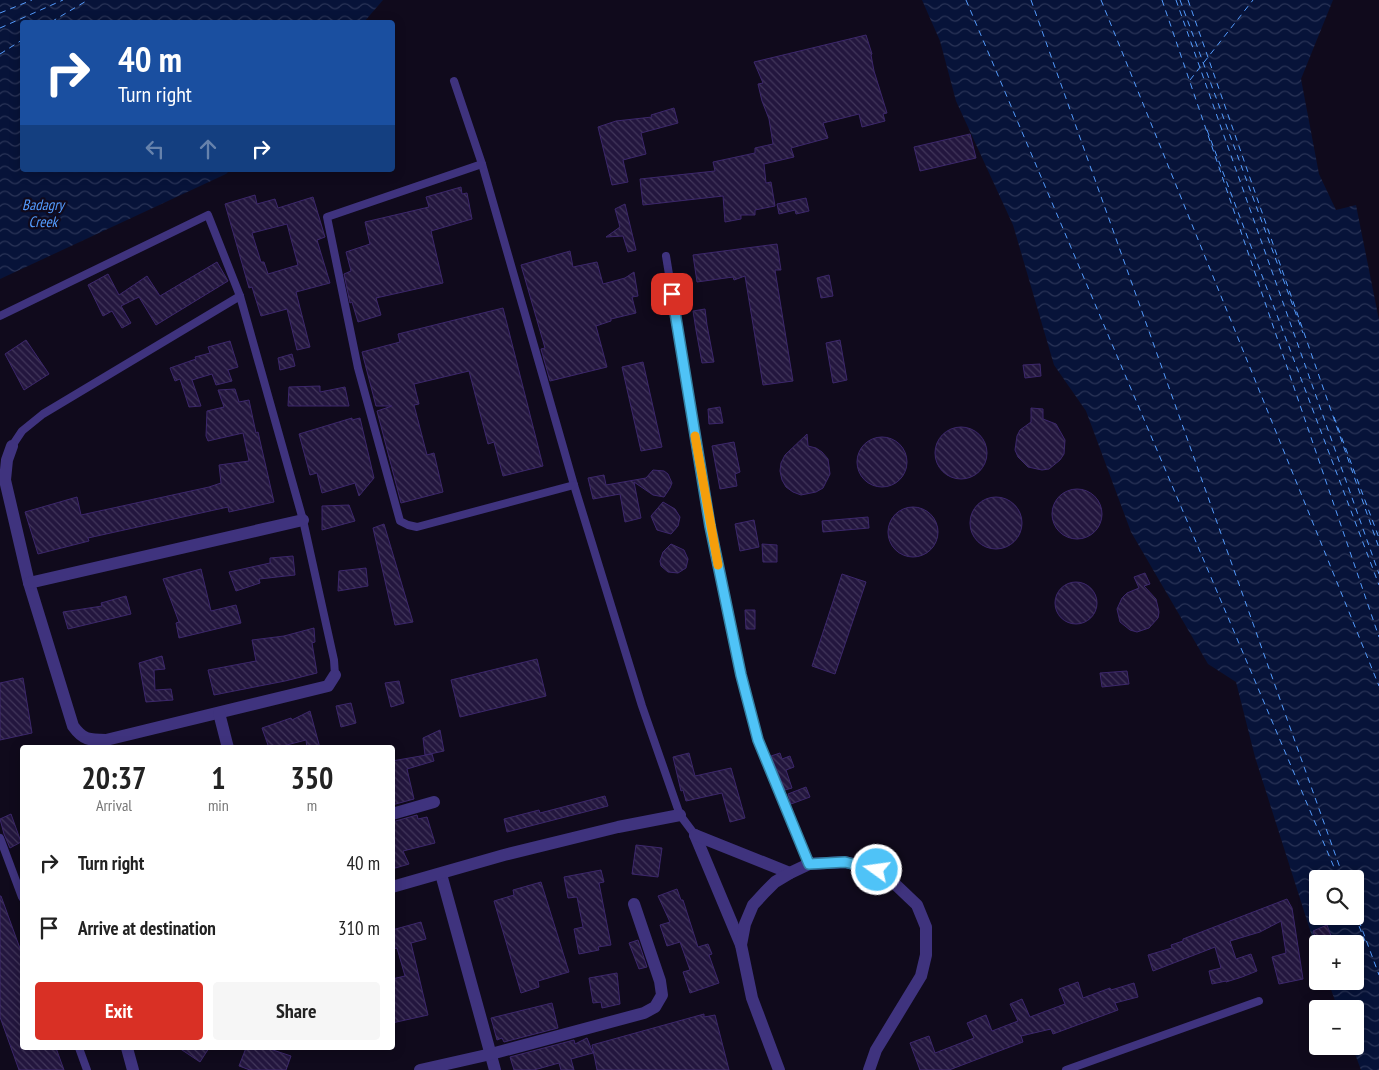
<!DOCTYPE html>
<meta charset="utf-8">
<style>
:root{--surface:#fff;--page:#f6f6f6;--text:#222;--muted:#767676;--accent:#d93025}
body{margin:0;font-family:"PT Sans Narrow",sans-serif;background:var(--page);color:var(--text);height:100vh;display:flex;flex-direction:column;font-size:19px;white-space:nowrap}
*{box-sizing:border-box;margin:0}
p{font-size:16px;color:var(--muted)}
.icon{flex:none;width:28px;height:28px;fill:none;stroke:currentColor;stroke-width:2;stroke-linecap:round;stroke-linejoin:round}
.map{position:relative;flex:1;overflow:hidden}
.sheet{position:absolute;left:20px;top:745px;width:375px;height:305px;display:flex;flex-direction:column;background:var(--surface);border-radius:5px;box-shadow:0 2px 12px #0003}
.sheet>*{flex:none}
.hud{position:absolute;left:20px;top:20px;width:375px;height:152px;border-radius:5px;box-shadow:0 2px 12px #0003;background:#1a4fa0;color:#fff;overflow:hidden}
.buttons{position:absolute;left:1309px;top:870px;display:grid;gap:10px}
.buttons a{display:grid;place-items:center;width:55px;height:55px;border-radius:5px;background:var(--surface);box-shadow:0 2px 12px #0003;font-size:25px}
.pin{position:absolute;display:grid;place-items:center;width:42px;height:42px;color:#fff;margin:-21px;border-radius:10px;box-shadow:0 2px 8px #0006}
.me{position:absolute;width:55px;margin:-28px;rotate:284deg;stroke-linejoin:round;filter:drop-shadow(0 0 4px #0008)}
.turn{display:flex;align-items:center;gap:18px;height:105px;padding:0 15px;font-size:22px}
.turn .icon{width:65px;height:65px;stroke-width:2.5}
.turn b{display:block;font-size:35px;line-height:42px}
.lanes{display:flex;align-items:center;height:48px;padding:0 15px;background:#0003;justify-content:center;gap:25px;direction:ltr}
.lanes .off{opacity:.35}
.eta{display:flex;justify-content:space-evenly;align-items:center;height:85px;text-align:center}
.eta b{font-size:30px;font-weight:700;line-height:35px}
.action{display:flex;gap:10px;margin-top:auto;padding:10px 15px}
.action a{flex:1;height:58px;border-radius:5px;background:var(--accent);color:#fff;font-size:20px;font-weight:700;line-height:58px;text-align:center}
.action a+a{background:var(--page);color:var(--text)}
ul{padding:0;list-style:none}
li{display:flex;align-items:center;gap:15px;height:65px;padding:0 15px}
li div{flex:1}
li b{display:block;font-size:19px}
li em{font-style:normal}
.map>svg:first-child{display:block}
.water{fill:url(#water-waves);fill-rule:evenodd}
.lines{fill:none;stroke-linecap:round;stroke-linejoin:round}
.ferry{stroke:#549cff;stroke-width:1;stroke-dasharray:6 5;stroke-linecap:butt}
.building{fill:url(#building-back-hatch);stroke:#3c276b;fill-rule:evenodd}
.lane{stroke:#3f337e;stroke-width:8}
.street{stroke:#3f337e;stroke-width:12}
.route-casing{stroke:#337fa1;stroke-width:12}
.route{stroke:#4fc3f7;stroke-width:9}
.slow{stroke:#f59e0b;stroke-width:9}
.labels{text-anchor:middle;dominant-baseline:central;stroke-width:4.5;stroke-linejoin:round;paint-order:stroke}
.water-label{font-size:15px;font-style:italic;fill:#549cff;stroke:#100a1c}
</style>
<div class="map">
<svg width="1379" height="1070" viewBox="0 0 1379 1070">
<defs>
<pattern id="water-waves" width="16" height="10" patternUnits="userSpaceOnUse" patternTransform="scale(1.25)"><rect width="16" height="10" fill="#071339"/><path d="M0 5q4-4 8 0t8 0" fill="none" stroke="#2a3457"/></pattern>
<pattern id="building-back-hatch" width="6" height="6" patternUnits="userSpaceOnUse" patternTransform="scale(1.25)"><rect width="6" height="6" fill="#23163e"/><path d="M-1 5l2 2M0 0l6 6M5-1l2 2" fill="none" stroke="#42365b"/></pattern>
</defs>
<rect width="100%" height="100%" fill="#100a1c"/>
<g class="water">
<path d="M0,0h383l-19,22h-342v148h208l-4,4 -226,105z"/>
<path d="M922,0h411l-32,79 18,95 17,36 20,-5 23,115v750h-18l-9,-24h3v-37h-17l-10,-28h27v-37h-37l-1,8 -62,-195 -19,-75 -28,-18 -77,-132 -45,-121 -32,-46 -41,-140 -57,-124 -16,-60zM1318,879h37v37h-37z"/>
</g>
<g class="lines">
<g class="ferry">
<path d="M966,0l373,879"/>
<path d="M1031,0l313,879"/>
<path d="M1101,0l278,686"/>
<path d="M1162,0l217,637"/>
<path d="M1176,0l203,574"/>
<path d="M1180,0l123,333"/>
<path d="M1188,0l191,548"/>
<path d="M0,13l32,-13"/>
<path d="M51,22l37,-22"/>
<path d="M0,28l63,-28"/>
<path d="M0,54l22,-14"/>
<path d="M1190,80l63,-80"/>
<path d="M1207,130l172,455"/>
<path d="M1334,417l45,121"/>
<path d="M1355,910l24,65"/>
<path d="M1355,916l10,25"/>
</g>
</g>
<g class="building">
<path d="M866,35l6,19 -1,1 3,16 13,42 -4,1 2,7 -23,6 -3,-13 -36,9 5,15 -37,10 3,9 -30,7 2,19 5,-1 4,24 -20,4v5h-14v4l-16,3 -2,-26 -80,9 -3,-26 75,-8 -2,-9 42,-9v-5l18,-4 -4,-25 -7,-18 -4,-17 5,-1 -9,-21z"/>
<path d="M674,108l4,15 -37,10 5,21 -23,6 5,22 -16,3 -14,-58 18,-6 36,-4 -1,-2z"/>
<path d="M970,134l6,24 -56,13 -6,-24z"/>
<path d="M461,187l1,7 5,-1 5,26 -41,12 12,52 -67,15 5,17 -23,7 -6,-20 -2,1 -6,-29 7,-3 -5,-19 24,-8 -5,-22 64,-15 -3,-10z"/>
<path d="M255,195l2,9 18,-5 3,9 35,-11 12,40 -8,3 13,43 -34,9 14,55 -13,3 -10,-41 -26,7 -9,-29 -3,1 -24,-84zM287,224l11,41 -30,9 -4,-12h-3l-9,-29z"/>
<path d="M806,198l3,13 -13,3 -1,-4 -16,4 -2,-10z"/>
<path d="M625,204l11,46 -8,2 -5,-16 -17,1 14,-10 -5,-18z"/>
<path d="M777,244l4,26h-6l18,111 -30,4 -18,-109 -11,4 -1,-3 -36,5 -4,-27z"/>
<path d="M570,251l3,16 24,-5 6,22 22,-6 9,-6 4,24 -6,1 4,16 -25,6v2l-15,5 11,41 -57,14 -9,-32 4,-1 -24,-83z"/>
<path d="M217,262l11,19 -72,44 -17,-28 -18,9 10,17 -9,5 -10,-17 -9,5 -15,-31 20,-11 11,21 28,-19 13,20z"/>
<path d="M829,275l4,21 -12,2 -4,-20z"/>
<path d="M503,308l40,158 -40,10 -9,-34 -6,2 -19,-73 -55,13 5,20 -5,1 13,50 7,-2 9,39 -42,11 -24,-92 15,-5h-16l-14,-54 38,-10 -2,-8z"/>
<path d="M705,309l2,16 7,37 -12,1 -6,-33 -3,-19z"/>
<path d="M26,340l23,34 -25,16 -19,-36z"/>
<path d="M840,340l7,40 -14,3 -7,-40z"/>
<path d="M230,341l8,26 -10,3 4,11 -16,4 -4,-11 -20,6 9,26 -12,1 -9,-28 -5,2 -5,-13 26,-9 -1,-2 15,-4 -2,-6z"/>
<path d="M292,354l3,12 -15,4 -2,-12z"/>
<path d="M643,362l19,85 -21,4 -19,-84z"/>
<path d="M1040,364l1,12 -16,2 -2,-13z"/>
<path d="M320,386v6l25,-5 4,19h-61l1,-19z"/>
<path d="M235,389l4,13 10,-2 7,33 2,-1 16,70 -45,10 -1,-5 -140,31 1,3 -51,13 -13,-42 52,-15 4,18 128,-28 12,-4 -2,-18 30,-4 -6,-28 -35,8 -2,-5 1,-25 17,-4 -6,-17z"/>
<path d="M720,407l3,16 -14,1 -1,-15z"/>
<path d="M1031,408l12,1v10l13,5 9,16 -1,14 -4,6 -11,9 -7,1 -14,-3 -10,-10 -3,-7 2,-14 3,-6 11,-8z"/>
<path d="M352,418v2l8,-2 14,60 -15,18 -4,-13 -33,10 -5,-20 -7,2 -11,-41z"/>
<circle cx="961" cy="453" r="26"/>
<path d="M807,434l1,12 8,2 6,4 6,7 2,15 -7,14 -7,4 -15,3 -8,-3 -7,-5 -4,-7 -2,-9 1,-8 4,-8z"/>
<circle cx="882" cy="462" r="25"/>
<path d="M734,442l6,30 -5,2 2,12 -17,3 -8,-43z"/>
<path d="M653,470l11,1 4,3 4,9 -2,5 -6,9 -11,-2 -19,-13 7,36 -16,4 -5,-28 -27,5 -5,-21 16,-3 2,10 40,-7z"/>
<circle cx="1077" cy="514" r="25"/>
<circle cx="996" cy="523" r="26"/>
<path d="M663,502l12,7 5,8 -2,9 -7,8 -14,-4 -6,-14z"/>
<path d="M349,505l6,16 -33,9v-24z"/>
<circle cx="913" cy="532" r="25"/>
<path d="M868,517l1,11 -46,4 -1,-11z"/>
<path d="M754,520l5,27 -19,4 -5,-27z"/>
<path d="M384,524l29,98 -18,3 -22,-97z"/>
<path d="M671,544l13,6 4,9 -2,9 -8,5 -10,-1 -7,-6 -1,-5 3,-9z"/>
<path d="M762,544l15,1v17h-14z"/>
<path d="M293,556l2,19 -36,4 1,4 -24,8 -7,-19 41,-9v-5z"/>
<path d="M366,568l2,18 -30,5 1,-20z"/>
<path d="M201,569l10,42 25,-6 5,18 -62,15 -3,-15 3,-1 -16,-43z"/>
<path d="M1145,573l5,11 -6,2 12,13 3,13 -1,6 -9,10 -12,4 -7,-2 -10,-8 -3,-13 5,-11 5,-5 12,-5 -5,-11z"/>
<path d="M842,574l24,8 -31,92 -23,-8z"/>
<circle cx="1076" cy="603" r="21"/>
<path d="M126,596l5,18 -63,15 -5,-17 39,-6 -1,-3z"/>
<path d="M745,610h10v19h-9z"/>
<path d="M314,628l1,14 -3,1 5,30 -32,8 -71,14 -6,-25 48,-9 -4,-21 32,-4z"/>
<path d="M162,656l3,13 -11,1 1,20 16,-1 2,11 -27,2 -7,-39z"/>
<path d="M537,659l9,37 -86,21 -9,-37z"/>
<path d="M1127,671l2,13 -27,3 -2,-14z"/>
<path d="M23,678l9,55 -32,7v-57z"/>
<path d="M399,681l5,22 -13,4 -6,-24z"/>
<path d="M351,703l5,20 -15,4 -5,-21z"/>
<path d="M310,711l10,37h-13l-1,-8 -31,8h-6l-7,-20 29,-10 1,2z"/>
<path d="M440,730l4,21 -19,4 -2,-17z"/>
<path d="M689,753l6,23 36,-8 14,50 -15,4 -8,-29 -36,8 -3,-11 -2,1 -8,-34z"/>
<path d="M780,753l2,6 8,-3 4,11 -8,3 6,18 -7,2 -14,-34z"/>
<path d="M432,754l2,7 -27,8 7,30 -22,6v-44z"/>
<path d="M806,787l4,10 -19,7 -3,-10z"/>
<path d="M605,796l3,10 -101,26 -3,-13 35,-9 1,3z"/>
<path d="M11,814l10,28 -11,6 -6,-14 -4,-15z"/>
<path d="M417,815l1,4 9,-2 8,26 -32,8 6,13 -17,5v-47z"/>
<path d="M636,845l26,3 -4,29 -26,-3z"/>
<path d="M601,870l3,12 -5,1 12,62 -13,2 1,3 -20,4 -5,-25 9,-2 -6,-30 -9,1 -4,-21z"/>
<path d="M541,882l28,90 -31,9 1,6 -18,6 -27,-92 20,-6 -1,-5z"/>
<path d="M677,889l4,11h2l15,47 10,-3 4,10 -3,1 10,28 -29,10 -7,-21 7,-2 -10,-28 -13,4 -7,-21 10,-3 -12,-26z"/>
<path d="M0,896h1l21,58v94h34l8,22h-45l-19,-53z"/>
<path d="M1287,899l5,9 11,71 -24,5 -7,-27 14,-4 -5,-32 -21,11 -30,9 6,18 15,-5 6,17 -15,6 -16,5v-1l-14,3 -3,-13 12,-3 -6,-21 -62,24 -5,-16 24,-7 -1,-3 12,-4v-2z"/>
<path d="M421,922l5,17 -15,4 17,72 -36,8v-44l13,-3 -8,-28 -5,1v-19z"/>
<path d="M1327,925l7,19h-16l-5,-13z"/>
<path d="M638,940l9,27 -8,2 -10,-26z"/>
<path d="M617,973l3,31 -18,4 -1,-6 -8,1 -4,-25z"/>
<path d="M1078,982l5,16 27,-10 1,2 23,-7 4,14 -23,6 3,7 -65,24 -2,-5 -30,7 2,6 -74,28h-29l-10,-27 19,-7 6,17 39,-15 -7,-15 19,-8 6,16 26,-10 -8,-17 12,-5 8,18 35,-13 -6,-15z"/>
<path d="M552,1003l6,25 -54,14 -2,-4 -5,2 -6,-22z"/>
<path d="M704,1014v3l11,-2 14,55h-132l-5,-25z"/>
<path d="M587,1038l6,15 -22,6 3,11h-13l-2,-7 -25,7h-20l-4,-13 64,-17 1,4z"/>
<path d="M179,1048h30l-9,14z"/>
<path d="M246,1048h21l24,8 -5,14h-36l-11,-4z"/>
</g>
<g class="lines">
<g class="lane">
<path d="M454,81l28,83 92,321 68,221 38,109 15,20"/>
<path d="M482,164l-155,53 31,151 42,153 8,4 9,2 157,-42"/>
<path d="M666,256l44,270 31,149 17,65 51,124"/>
<path d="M0,316l208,-101 32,81"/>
<path d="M12,446l10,-15 21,-17 197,-118 63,224 31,140 1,15"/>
<path d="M0,838l22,59"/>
<path d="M79,1048l8,22"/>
<path d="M1066,1070l193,-69"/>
</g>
<g class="street">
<path d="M12,446l-5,14 -2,20 24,103 44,143c10,14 16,14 33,14l222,-54 7,-11"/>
<path d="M29,583l274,-63"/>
<path d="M219,713l9,35"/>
<path d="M392,814l42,-12"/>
<path d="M695,835l46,110"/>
<path d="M695,835l95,38"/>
<path d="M441,874l54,196"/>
<path d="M392,887l112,-32 114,-28 62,-12"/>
<path d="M127,1048l6,22"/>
<path d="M420,1070l71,-16 153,-41 11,-6 7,-12 -2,-14 -26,-77"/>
<path d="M779,1070l-27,-72 -11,-53 4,-21 8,-19 12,-13 10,-10 15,-9 19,-9 36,-2 32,8 19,15 21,20 9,22v28l-5,21 -45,74 -7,20"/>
</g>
</g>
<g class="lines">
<g class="route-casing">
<path id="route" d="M672,294l38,232 31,149 17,65 51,124 36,-2 32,8"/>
</g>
<use href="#route" class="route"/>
<path class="slow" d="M695,436l23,129"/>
</g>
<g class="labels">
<g class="water-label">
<text x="43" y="204">Badagry<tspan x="43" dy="17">Creek</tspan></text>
</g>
</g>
</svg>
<div class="buttons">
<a><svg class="icon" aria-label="search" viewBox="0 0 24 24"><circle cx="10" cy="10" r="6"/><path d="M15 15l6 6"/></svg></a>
<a>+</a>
<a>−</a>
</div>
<div class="pin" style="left:672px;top:294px;background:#d93025"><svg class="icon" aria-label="arrive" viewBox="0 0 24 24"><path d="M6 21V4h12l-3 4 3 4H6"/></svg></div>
<svg class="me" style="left:877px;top:870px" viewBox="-20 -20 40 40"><circle r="17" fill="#4fc3f7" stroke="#fff" stroke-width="3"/><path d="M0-11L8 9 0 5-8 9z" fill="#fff"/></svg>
<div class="hud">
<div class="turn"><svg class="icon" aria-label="right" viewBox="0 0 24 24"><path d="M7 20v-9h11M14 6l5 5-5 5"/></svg><div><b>40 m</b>Turn right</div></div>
<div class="lanes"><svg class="icon off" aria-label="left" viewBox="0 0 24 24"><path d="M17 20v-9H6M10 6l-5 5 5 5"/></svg><svg class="icon off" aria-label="ahead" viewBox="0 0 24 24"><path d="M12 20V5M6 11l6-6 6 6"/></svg><svg class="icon" aria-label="right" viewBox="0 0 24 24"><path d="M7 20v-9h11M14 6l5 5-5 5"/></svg></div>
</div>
<section class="sheet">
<div class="eta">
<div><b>20:37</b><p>Arrival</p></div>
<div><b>1</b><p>min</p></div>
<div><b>350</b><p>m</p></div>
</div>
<ul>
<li><svg class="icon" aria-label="right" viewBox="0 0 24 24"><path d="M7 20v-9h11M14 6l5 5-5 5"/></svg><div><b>Turn right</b></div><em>40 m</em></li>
<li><svg class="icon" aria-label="arrive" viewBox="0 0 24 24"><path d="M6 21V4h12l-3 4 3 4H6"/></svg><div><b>Arrive at destination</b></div><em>310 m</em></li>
</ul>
<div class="action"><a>Exit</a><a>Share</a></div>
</section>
</div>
